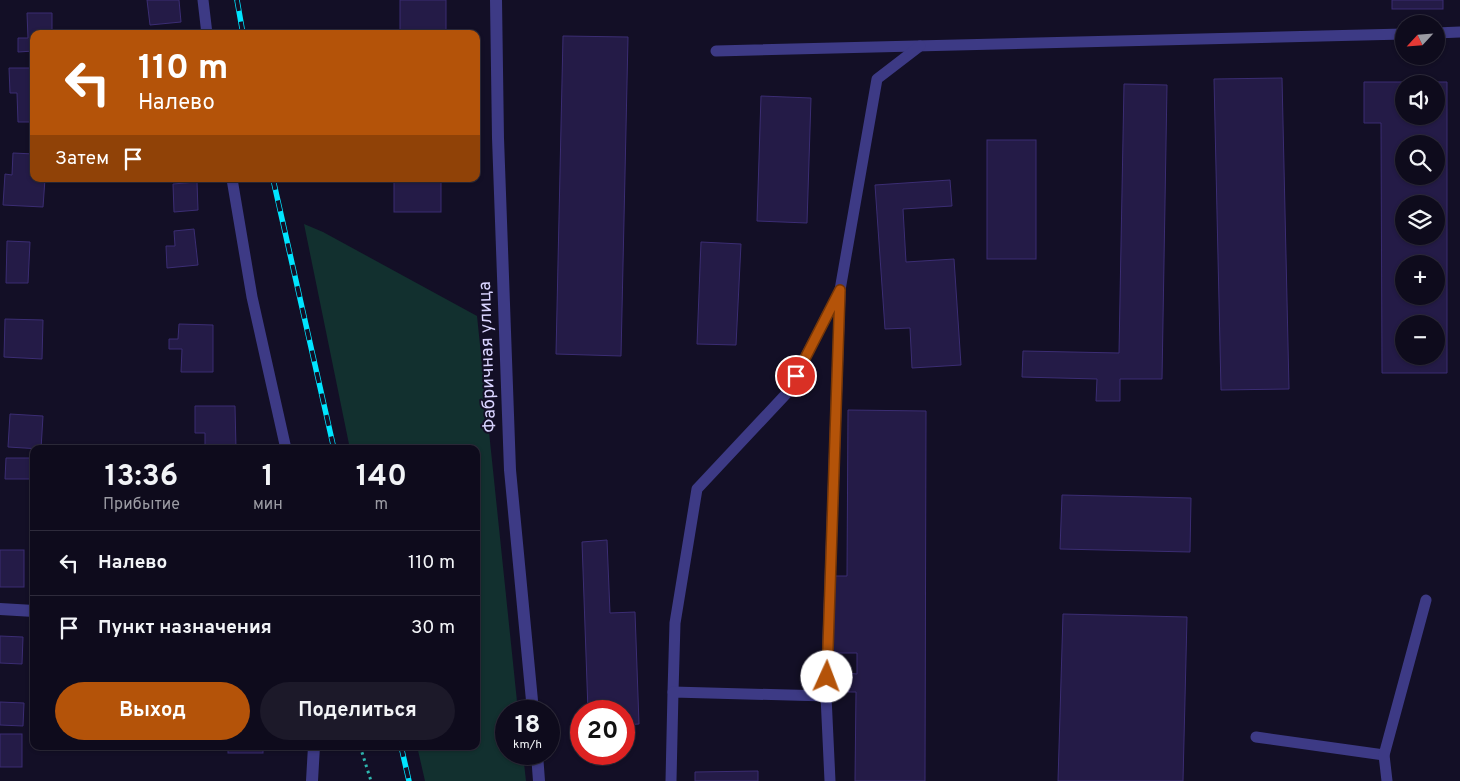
<!DOCTYPE html>
<html lang="ru">
<meta charset="utf-8">
<style>
:root{--surface:#0e0b1c;--page:#1c1929;--text:#f1f3f6;--muted:#9b9ba3;--line:#2e2b3b;--accent:#b45309}
body{margin:0;font-family:Overpass,sans-serif;background:var(--page);color:var(--text);height:100vh;display:flex;flex-direction:column;font-size:19px;white-space:nowrap}
*{box-sizing:border-box;margin:0}
p{font-size:16px;color:var(--muted)}
.icon{flex:none;width:28px;height:28px;fill:none;stroke:currentColor;stroke-width:2;stroke-linecap:round;stroke-linejoin:round}
.map{position:relative;flex:1;overflow:hidden}
.side{position:absolute;left:30px;top:445px;width:450px;height:305px;display:flex;flex-direction:column;background:var(--surface);border-radius:10px;box-shadow:0 1px 4px #0004,0 0 0 1px var(--line)}
.side>*{flex:none}
.guide{position:absolute;left:30px;top:30px;width:450px;height:152px;border-radius:10px;box-shadow:0 1px 4px #0004,0 0 0 1px var(--line);background:#b45309;color:#fff;overflow:hidden}
.needle{width:32px;rotate:244deg}
.fabs{position:absolute;left:1395px;top:15px;display:grid;gap:10px}
.fabs a{display:grid;place-items:center;width:50px;height:50px;border-radius:50%;background:var(--surface);box-shadow:0 1px 4px #0004,0 0 0 1px var(--line);font-size:25px}
.speed{position:absolute;left:495px;top:700px;display:flex;gap:10px;font-size:25px;font-weight:700;text-align:center}
.speed>*{display:grid;place-content:center;width:65px;height:65px;border-radius:50%;background:var(--surface);box-shadow:0 1px 4px #0004,0 0 0 1px var(--line);line-height:1}
.speed small{font-size:12px;font-weight:400}
.speed .limit{border:8px solid #d22;background:#fff;color:#111}
.pin{position:absolute;display:grid;place-items:center;width:42px;height:42px;color:#fff;margin:-21px;border:2px solid #fff;border-radius:50%;box-shadow:0 1px 5px #0007}
.me{position:absolute;width:55px;margin:-28px;rotate:2deg;stroke-linejoin:round;filter:drop-shadow(0 0 4px #0008)}
.turn{display:flex;align-items:center;gap:18px;height:105px;padding:0 25px;font-size:22px}
.turn .icon{width:65px;height:65px;stroke-width:2.5}
.turn b{display:block;font-size:35px;line-height:42px}
.then{display:flex;align-items:center;height:48px;padding:0 25px;background:#0003;gap:10px;font-size:19px}
.eta{display:flex;justify-content:space-evenly;align-items:center;height:85px;text-align:center}
.eta b{font-size:30px;font-weight:700;line-height:35px}
.cta{display:flex;gap:10px;margin-top:auto;padding:10px 25px}
.cta a{flex:1;height:58px;border-radius:30px;background:var(--accent);color:#fff;font-size:20px;font-weight:700;line-height:58px;text-align:center}
.cta a+a{background:var(--page);color:var(--text)}
ul{padding:0;list-style:none}
li{display:flex;align-items:center;gap:15px;height:65px;padding:0 25px;border-top:1px solid var(--line)}
li div{flex:1}
li b{display:block;font-size:19px}
li em{font-style:normal}
.map>svg:first-child{display:block}
.green{fill:#12302f}
.building{fill:#241b47;stroke:#3b2d73;fill-rule:evenodd}
.lines{fill:none;stroke-linecap:round;stroke-linejoin:round}
.path{stroke:#2fb8b0;stroke-width:3;stroke-dasharray:2.5 4;stroke-linecap:butt}
.service{stroke:#3d3a85;stroke-width:11}
.minor{stroke:#3d3a85;stroke-width:12}
.rail-casing{stroke:#00e5ff;stroke-width:5.5}
.rail{stroke:#130f26;stroke-width:4;stroke-dasharray:11;stroke-linecap:butt}
.route-casing{stroke:#753606;stroke-width:12}
.route{stroke:#b45309;stroke-width:9}
.labels{text-anchor:middle;dominant-baseline:central;stroke-width:4;stroke-linejoin:round;paint-order:stroke}
.street-label{font-size:18px;fill:#d9d4ff;stroke:#130f26}
</style>
<div class="map">
<svg width="1460" height="781" viewBox="0 0 1460 781">
<rect width="100%" height="100%" fill="#130f26"/>
<path class="green" d="M304,224l19,8 154,84 41,395h-12v43h17l3,27h-101l-8,-35h59v-297h-126z"/>
<g class="building">
<path d="M147,0h32l2,22 -31,3z"/>
<path d="M400,0h46v33l-46,1z"/>
<rect x="1392" y="0" width="51" height="9"/>
<path d="M27,13h25v21h-18v17l-16,1v-14h10z"/>
<path d="M563,36l65,1 -7,319 -65,-2z"/>
<path d="M9,68h25v54h-16l-1,-29h-7z"/>
<path d="M1282,78l7,311 -68,1 -7,-311z"/>
<path d="M1364,82h83v291h-65l-1,-250h-17zM1404,84h32v32h-32zM1404,144h32v32h-32zM1404,204h32v32h-32zM1404,264h32v32h-32zM1404,324h32v32h-32z"/>
<path d="M1124,84l43,1 -5,294h-42v22h-24l1,-22 -75,-2 1,-26 96,2z"/>
<path d="M761,96l50,2 -4,125 -50,-2z"/>
<rect x="987" y="140" width="49" height="119"/>
<path d="M13,153l21,1v25h11l-2,28 -40,-2 2,-31 7,1z"/>
<rect x="394" y="179" width="47" height="33"/>
<path d="M950,180l2,26 -49,3 3,53 48,-3 7,106 -49,3 -2,-40 -25,1 -10,-144z"/>
<path d="M197,182l1,28 -24,2 -1,-28z"/>
<path d="M194,229l4,36 -31,3 -1,-22h9l-1,-15z"/>
<path d="M7,241l23,1 -2,41h-22z"/>
<path d="M701,242l40,2 -5,101 -39,-1z"/>
<path d="M5,319l38,1 -1,39 -38,-2z"/>
<path d="M179,324l34,1v47h-32l1,-23h-13v-10h9z"/>
<path d="M195,406h40l1,43h-31v-16h-10z"/>
<path d="M848,410l78,1 -1,370h-70l1,-89h-8l-1,-19 10,1v-21h-26v-77h16z"/>
<path d="M10,414l33,2 -2,33 -33,-2z"/>
<path d="M6,458h28v21h-29z"/>
<path d="M1062,495l129,3 -1,54 -130,-3z"/>
<path d="M607,540l3,73 25,-1 4,112 -15,1v-14h-36l-6,-169z"/>
<rect x="0" y="550" width="24" height="37"/>
<path d="M1063,614l124,3 -4,164h-125z"/>
<path d="M0,636l23,1 -1,27 -22,-1z"/>
<path d="M0,702l24,1 -1,23 -23,-1z"/>
<rect x="0" y="734" width="22" height="33"/>
<rect x="228" y="746" width="35" height="7"/>
<path d="M758,771v10h-63v-9z"/>
</g>
<g class="lines">
<path class="path" d="M360,746l11,35"/>
<g class="service">
<path d="M203,0l4,34"/>
<path d="M1436,33l24,-1"/>
<path d="M716,51l688,-17"/>
<path d="M232,179l20,118 34,152"/>
<path d="M673,692l2,-69 22,-134 90,-96 53,-103 37,-211 43,-33"/>
<path d="M1256,737l128,18"/>
<path d="M671,781l2,-89 153,4"/>
<path d="M830,781l-4,-85 14,-402"/>
<path d="M1387,781l-3,-26 42,-155"/>
</g>
<g class="minor">
<path d="M496,0l2,138 12,332 23,241"/>
<path d="M0,609l34,2"/>
<path d="M537,754l2,27"/>
<path d="M312,781l2,-35"/>
</g>
<g class="rail-casing">
<g id="rail">
<path d="M237,0l6,34"/>
<path d="M273,179l61,270"/>
<path d="M401,746l8,35"/>
</g>
</g>
<use href="#rail" class="rail"/>
</g>
<g class="lines">
<g class="route-casing">
<path id="route" d="M796,376l44,-86 -13,387"/>
</g>
<use href="#route" class="route"/>
</g>
<g class="labels">
<g class="street-label">
<text transform="translate(488 357) rotate(-92)">Фабричная улица</text>
</g>
</g>
</svg>
<div class="fabs">
<a><svg class="needle" viewBox="-14 -14 28 28"><path d="M0-13l5 13h-10z" fill="#e53935"/><path d="M0 13l5-13h-10z" fill="#9b9ba3"/></svg></a>
<a><svg class="icon" aria-label="sound" viewBox="0 0 24 24"><path d="M4 9h4l5-4v14l-5-4H4zM17 9q2 3 0 6"/></svg></a>
<a><svg class="icon" aria-label="search" viewBox="0 0 24 24"><circle cx="10" cy="10" r="6"/><path d="M15 15l6 6"/></svg></a>
<a><svg class="icon" aria-label="layers" viewBox="0 0 24 24"><path d="M12 4l9 5-9 5-9-5zM3 14l9 5 9-5"/></svg></a>
<a>+</a>
<a>−</a>
</div>
<div class="speed"><div>18<small>km/h</small></div><div class="limit">20</div></div>
<div class="pin" style="left:796px;top:376px;background:#d93025"><svg class="icon" aria-label="arrive" viewBox="0 0 24 24"><path d="M6 21V4h12l-3 4 3 4H6"/></svg></div>
<svg class="me" style="left:827px;top:677px" viewBox="-20 -20 40 40"><circle r="19" fill="#fff"/><path d="M0-13L10 11 0 6-10 11z" fill="#b45309"/></svg>
<div class="guide">
<div class="turn"><svg class="icon" aria-label="left" viewBox="0 0 24 24"><path d="M17 20v-9H6M10 6l-5 5 5 5"/></svg><div><b>110 m</b>Налево</div></div>
<div class="then">Затем<svg class="icon" aria-label="arrive" viewBox="0 0 24 24"><path d="M6 21V4h12l-3 4 3 4H6"/></svg></div>
</div>
<section class="side">
<div class="eta">
<div><b>13:36</b><p>Прибытие</p></div>
<div><b>1</b><p>мин</p></div>
<div><b>140</b><p>m</p></div>
</div>
<ul>
<li><svg class="icon" aria-label="left" viewBox="0 0 24 24"><path d="M17 20v-9H6M10 6l-5 5 5 5"/></svg><div><b>Налево</b></div><em>110 m</em></li>
<li><svg class="icon" aria-label="arrive" viewBox="0 0 24 24"><path d="M6 21V4h12l-3 4 3 4H6"/></svg><div><b>Пункт назначения</b></div><em>30 m</em></li>
</ul>
<div class="cta"><a>Выход</a><a>Поделиться</a></div>
</section>
</div>
